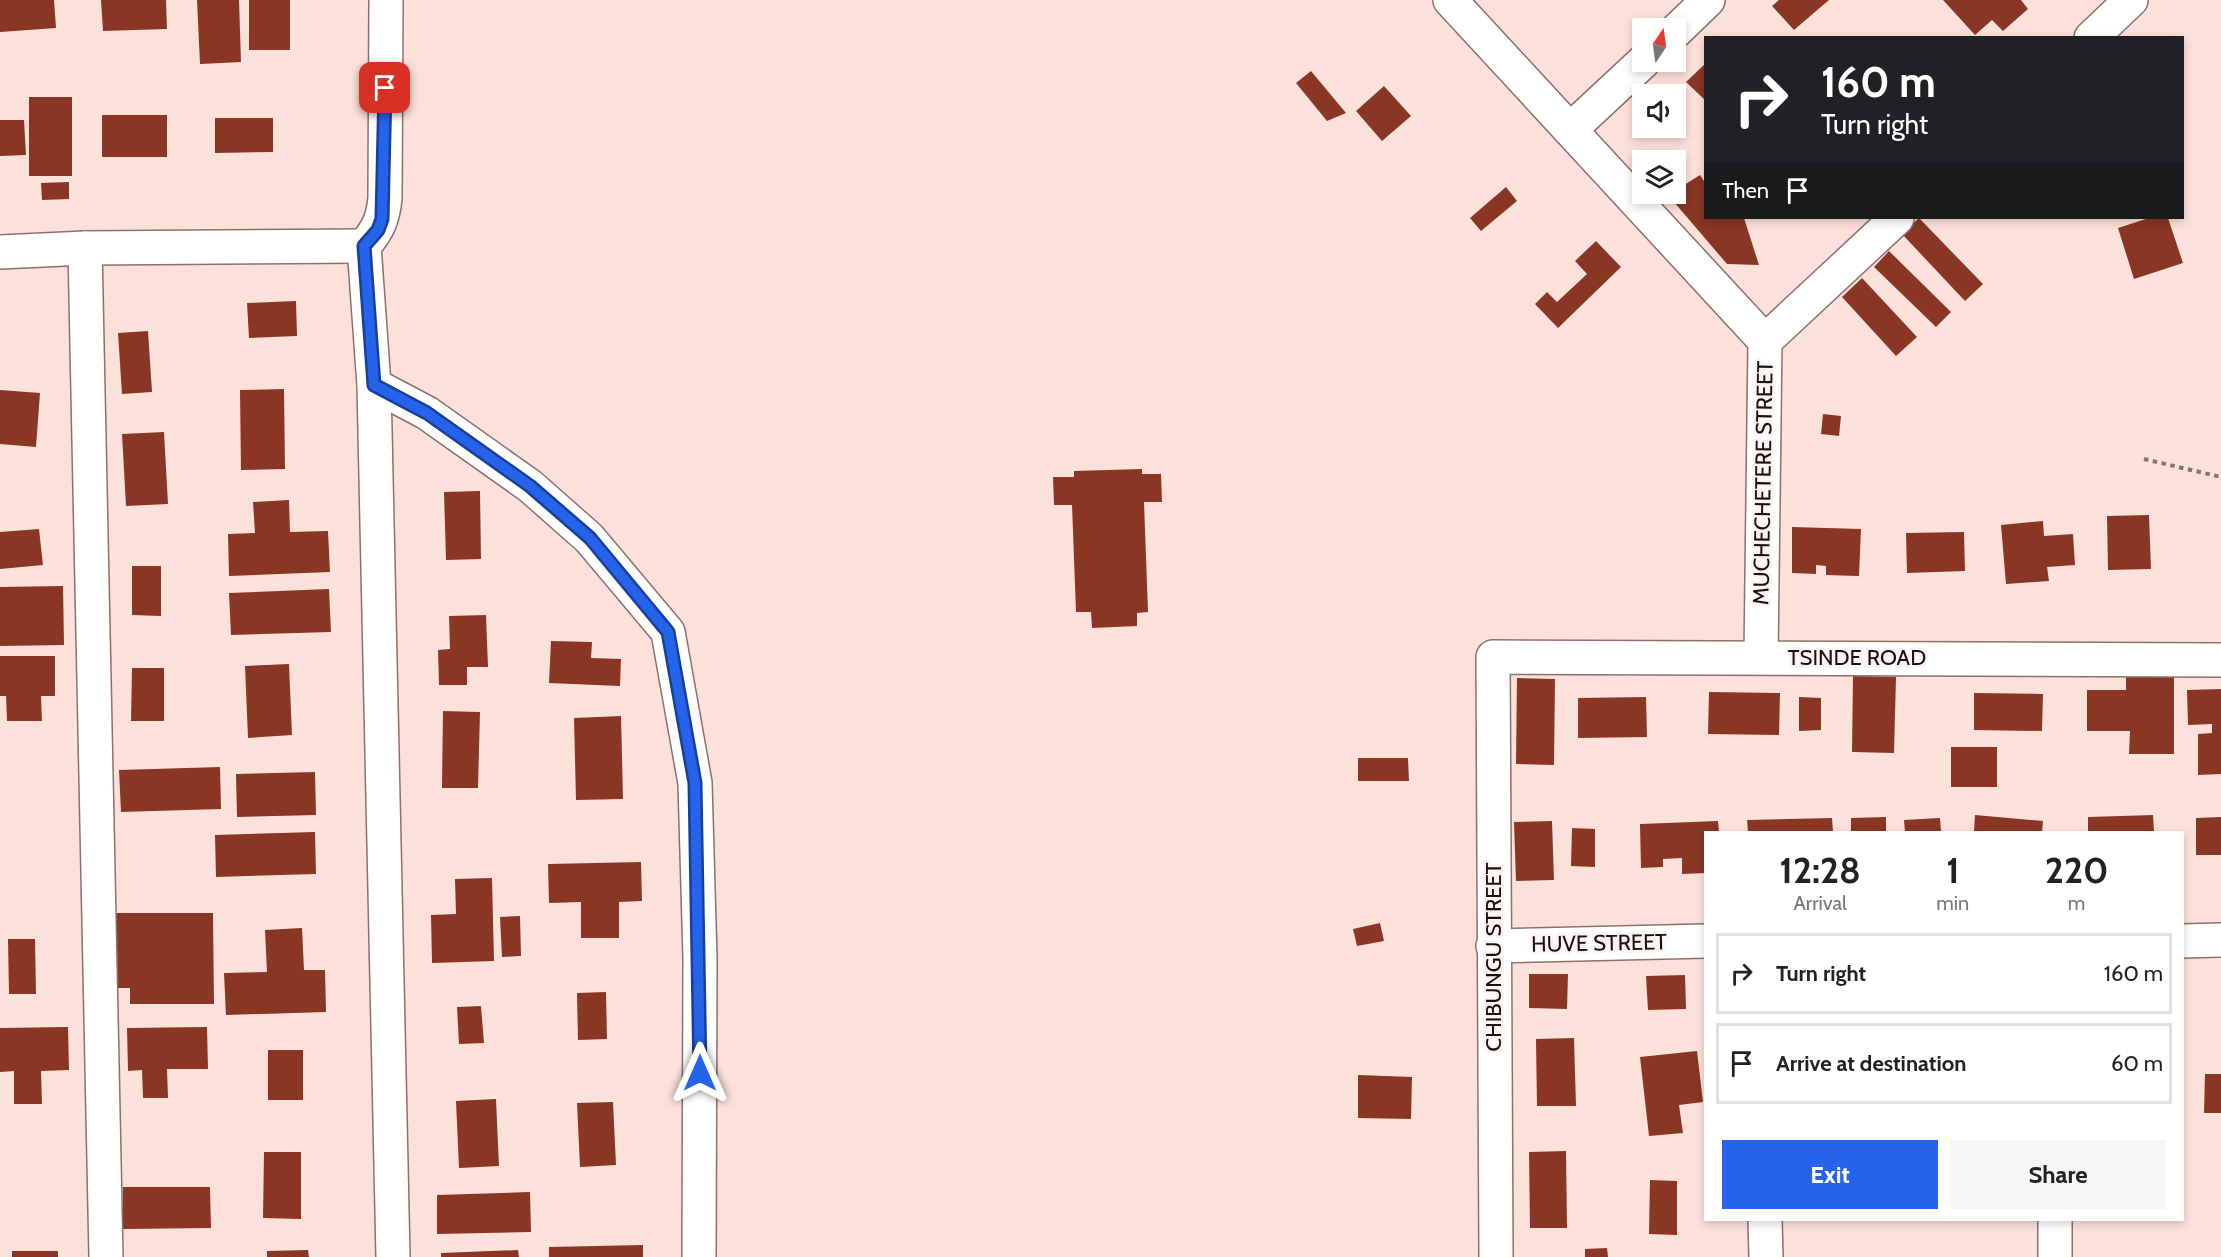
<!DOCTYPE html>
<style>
:root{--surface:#fff;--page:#f6f6f6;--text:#222;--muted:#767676;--line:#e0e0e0;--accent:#2563eb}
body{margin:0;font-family:Cabin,sans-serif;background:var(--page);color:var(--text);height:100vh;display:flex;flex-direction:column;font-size:22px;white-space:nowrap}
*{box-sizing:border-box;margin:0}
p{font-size:20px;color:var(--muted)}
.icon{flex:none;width:33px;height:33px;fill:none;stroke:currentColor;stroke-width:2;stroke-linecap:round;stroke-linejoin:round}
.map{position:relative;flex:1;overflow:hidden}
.side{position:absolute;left:1704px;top:831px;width:480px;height:390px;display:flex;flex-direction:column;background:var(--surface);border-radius:0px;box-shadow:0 3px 9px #0003}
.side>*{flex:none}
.top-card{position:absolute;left:1704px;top:36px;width:480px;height:183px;border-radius:0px;box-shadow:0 3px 9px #0003;background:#202124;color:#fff;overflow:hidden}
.needle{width:39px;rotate:13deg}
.controls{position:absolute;left:1632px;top:18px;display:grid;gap:12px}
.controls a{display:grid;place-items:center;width:54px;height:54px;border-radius:0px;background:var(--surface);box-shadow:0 3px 9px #0003;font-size:30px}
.pin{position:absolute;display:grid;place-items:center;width:51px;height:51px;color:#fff;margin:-26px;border-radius:12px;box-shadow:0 3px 9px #0006}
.me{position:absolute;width:66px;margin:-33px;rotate:0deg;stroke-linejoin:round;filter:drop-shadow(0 0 4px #0008)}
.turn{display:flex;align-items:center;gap:21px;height:126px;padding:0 18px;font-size:27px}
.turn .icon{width:78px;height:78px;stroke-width:2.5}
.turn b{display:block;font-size:42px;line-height:51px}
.then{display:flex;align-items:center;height:57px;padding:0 18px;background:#0003;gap:12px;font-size:22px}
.eta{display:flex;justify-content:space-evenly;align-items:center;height:102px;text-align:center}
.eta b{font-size:36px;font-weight:700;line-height:42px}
.button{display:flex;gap:12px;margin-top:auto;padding:12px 18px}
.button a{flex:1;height:69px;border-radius:0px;background:var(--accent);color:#fff;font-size:24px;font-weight:700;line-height:69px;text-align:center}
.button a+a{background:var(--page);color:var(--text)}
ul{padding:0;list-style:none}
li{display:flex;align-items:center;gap:18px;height:81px;margin:0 12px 9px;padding:0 6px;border:3px solid var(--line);border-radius:0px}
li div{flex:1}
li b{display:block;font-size:22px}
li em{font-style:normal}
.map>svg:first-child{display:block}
.building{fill:#893624}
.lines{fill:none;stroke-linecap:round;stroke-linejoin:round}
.minor-casing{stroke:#8d7069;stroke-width:36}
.path{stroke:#877470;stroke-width:4;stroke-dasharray:4.5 4.5;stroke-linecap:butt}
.minor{stroke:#fff;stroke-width:33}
.route-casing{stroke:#184099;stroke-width:15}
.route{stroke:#2563eb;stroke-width:10}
.labels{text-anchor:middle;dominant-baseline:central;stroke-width:6;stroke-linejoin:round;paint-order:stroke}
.street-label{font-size:22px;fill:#1b100d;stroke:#fbf4f2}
</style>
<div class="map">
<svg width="2221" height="1257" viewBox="0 0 2221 1257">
<rect width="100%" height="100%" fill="#fce1db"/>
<g class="building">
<path d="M0,0h54l2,28 -56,4z"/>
<path d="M101,0h65l1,29 -64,2z"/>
<path d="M197,0h42l2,62 -41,2z"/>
<rect x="249" y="0" width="41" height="50"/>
<path d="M1779,0h50l-35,30 -22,-24z"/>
<path d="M1943,0h78l7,9 -25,22 -11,-11 -17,15z"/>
<path d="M1706,63v38l-20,-19z"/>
<path d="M1311,71l35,42 -19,8 -31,-38z"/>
<path d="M1384,86l27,30 -29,25 -26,-30z"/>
<rect x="29" y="97" width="43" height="79"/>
<rect x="102" y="115" width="65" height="42"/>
<path d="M215,118h58v34l-58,1z"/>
<path d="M0,120h24l2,35 -26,1z"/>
<path d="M1700,175l6,9v34h38l15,47 -32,-1 -59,-69 8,-1v-4z"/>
<path d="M69,182v17l-27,1 -1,-17z"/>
<path d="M1506,187l11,14 -36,30 -11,-13z"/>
<path d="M1919,218l64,66 -18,17 -63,-67z"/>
<path d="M2149,218h19l15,45 -49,16 -16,-51z"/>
<path d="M1596,241l25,26 -63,61 -23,-24 12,-12 10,10 30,-28 -12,-13z"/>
<path d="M1889,251l62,61 -15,15 -62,-60z"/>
<path d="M1862,278l55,59 -21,19 -54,-59z"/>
<path d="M296,301l1,35 -48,2 -2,-35z"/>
<path d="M148,331l4,61 -30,2 -4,-61z"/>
<path d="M284,389l1,80 -44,1 -1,-80z"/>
<path d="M0,390l40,3 -4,54 -36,-3z"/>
<path d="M1823,414l18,2 -2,20 -18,-2z"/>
<path d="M164,432l4,72 -42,2 -4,-72z"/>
<path d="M1142,469v5h19l1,28h-18l4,110 -11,1v13l-45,2 -1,-16h-15l-4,-107h-18l-1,-28h21v-6z"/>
<path d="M480,491l1,68 -35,1 -2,-68z"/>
<path d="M289,500l1,32 38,-1 2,41 -101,4 -1,-42 27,-1 -2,-31z"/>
<path d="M2149,515l2,54 -43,1 -1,-54z"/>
<path d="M2043,521l1,15 29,-2 2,31 -28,2 2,14 -43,3 -5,-59z"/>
<path d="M1792,527l69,2 -2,47 -33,-1v-9l-10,-1v9l-24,-1z"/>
<path d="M39,529l4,36 -43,4v-37z"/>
<path d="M1964,532l1,39 -58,2 -1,-40z"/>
<path d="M132,566h29v50l-29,-1z"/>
<path d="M63,586l1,59 -64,1v-59z"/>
<path d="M329,589l2,43 -100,3 -2,-42z"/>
<path d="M486,615l2,52h-21v18h-28l-1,-35 12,-1 -1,-33z"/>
<path d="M551,641l41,1 -1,16 30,1 -1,27 -71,-3z"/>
<path d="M0,656h55v40h-14l1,25h-35l-1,-25h-6z"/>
<path d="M289,664l3,71 -44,3 -3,-72z"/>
<path d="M132,668h32v53h-33z"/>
<path d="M2126,674h48v80h-45l1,-23h-43v-41h39z"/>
<path d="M1853,676l43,1 -2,76 -42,-1z"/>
<path d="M1517,678l38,1 -1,86 -38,-1z"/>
<path d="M2221,689v85l-23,1v-41l14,-1v-9l-24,1 -1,-35z"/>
<path d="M1709,692l71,1 -1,42 -71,-1z"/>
<path d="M1974,693l69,1 -1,37 -68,-1z"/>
<path d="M1646,697l1,40 -69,1v-40z"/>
<path d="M1799,697l22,1v32l-22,1z"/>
<path d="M443,711l37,1 -2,76h-36z"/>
<path d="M621,716l2,83 -47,1 -2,-82z"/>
<rect x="1951" y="747" width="46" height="40"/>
<path d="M1358,758h50l1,23h-51z"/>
<path d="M220,767l1,42 -100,3 -2,-42z"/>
<path d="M315,772l1,43 -79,2 -1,-43z"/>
<path d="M1975,815l68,6 -1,11h-68z"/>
<path d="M2153,815l1,17h-66v-15z"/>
<path d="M1886,817v15h-35v-14z"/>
<path d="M2221,817v38h-25v-37z"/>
<path d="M1832,818l1,14h-85l-1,-12z"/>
<path d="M1940,818l1,14h-36l-1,-12z"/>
<path d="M1552,821l2,59 -38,1 -2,-59z"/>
<path d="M1718,821l1,11h-13v41l-24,1v-16l-19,1v8l-22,1 -1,-44z"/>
<path d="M1572,828l23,1v38l-24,-1z"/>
<path d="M315,832l1,42 -100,3 -1,-42z"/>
<path d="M641,862l1,39 -23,1v36h-38v-36l-32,1 -1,-39z"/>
<path d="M492,878l2,83 -62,2 -1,-48 25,-1 -1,-35z"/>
<path d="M115,913h98l1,91h-84v-16h-15z"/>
<path d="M520,916l1,40 -19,1 -2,-40z"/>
<path d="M1380,923l4,18 -27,5 -4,-17z"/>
<path d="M302,928l2,42h21l1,42 -100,3 -2,-42 43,-1 -2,-42z"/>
<path d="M8,939h27l1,55h-27z"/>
<path d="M1529,974h39l-1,35 -38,-1z"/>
<path d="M1685,975l1,34 -38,1 -2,-34z"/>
<path d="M606,992l1,47 -29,1 -1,-47z"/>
<path d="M481,1006l3,37 -25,1 -2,-37z"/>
<path d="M68,1027l1,43 -28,1 1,33h-28v-33l-14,1v-44z"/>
<path d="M207,1027l1,42h-41l1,29h-25l-1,-28 -14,1 -1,-43z"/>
<path d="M1574,1038l2,68h-39l-1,-67z"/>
<rect x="268" y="1050" width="35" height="50"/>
<path d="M1697,1051l6,51 -24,3 4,28 -34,3 -9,-79z"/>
<path d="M2205,1074h16v39h-17z"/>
<path d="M1358,1075l54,2 -1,42 -53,-1z"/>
<path d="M496,1099l3,67 -40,2 -3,-67z"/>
<path d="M613,1102l3,63 -36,2 -3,-64z"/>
<path d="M1566,1151l1,77h-37l-1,-76z"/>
<path d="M264,1152h37v67l-38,-1z"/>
<path d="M1650,1180l27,1v54l-28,-1z"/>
<path d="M123,1187h87l1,41 -88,1z"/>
<path d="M530,1192l1,40 -94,2v-39z"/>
<path d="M643,1245v12h-94v-10z"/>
<path d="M1607,1248l1,9h-23v-8z"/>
<path d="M308,1250l1,7h-42v-6z"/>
<path d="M518,1250l1,7h-78v-4z"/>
<rect x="12" y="1251" width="46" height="6"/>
</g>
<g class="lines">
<g class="minor-casing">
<g id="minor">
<path d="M386,0l-1,198c-2,21 -7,32 -21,48l10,139 19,872"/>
<path d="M1450,0l315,341 -4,316"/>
<path d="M1676,31l32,-31"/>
<path d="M2091,38l40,-38"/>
<path d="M1570,130l73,-68"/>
<path d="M85,248l21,1009"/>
<path d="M0,252l85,-4 279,-2"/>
<path d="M1765,341l132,-123"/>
<path d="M374,385l53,28 103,73 59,52 79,94 27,151 5,175 -1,299"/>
<path d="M2182,941l39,-1"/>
<path d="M1493,946l213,-5"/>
<path d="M1765,1220l1,37"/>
<path d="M2055,1220v37"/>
<path d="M1496,1257l-3,-600 728,3"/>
</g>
</g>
<path class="path" d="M2144,459l77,18"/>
<use href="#minor" class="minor"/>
</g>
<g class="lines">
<g class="route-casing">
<path id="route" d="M385,88l-3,131 -4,11 -14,16 10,139 53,28 103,73 60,52 78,94 27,151 5,290"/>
</g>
<use href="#route" class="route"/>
</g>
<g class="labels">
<g class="street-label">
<text transform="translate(1763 483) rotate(-89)">MUCHECHETERE STREET</text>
<text x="1857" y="657">TSINDE ROAD</text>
<text transform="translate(1599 943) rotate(-1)">HUVE STREET</text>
<text transform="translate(1493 957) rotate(-90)">CHIBUNGU STREET</text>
</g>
</g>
</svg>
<div class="controls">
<a><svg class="needle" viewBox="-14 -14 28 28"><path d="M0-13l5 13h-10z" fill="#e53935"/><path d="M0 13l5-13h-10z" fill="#767676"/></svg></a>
<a><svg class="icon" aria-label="sound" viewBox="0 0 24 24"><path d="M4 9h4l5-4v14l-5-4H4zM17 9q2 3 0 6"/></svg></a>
<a><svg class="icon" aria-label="layers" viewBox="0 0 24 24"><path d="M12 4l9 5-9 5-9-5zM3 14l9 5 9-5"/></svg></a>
</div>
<div class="pin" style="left:385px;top:88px;background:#d93025"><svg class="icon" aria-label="arrive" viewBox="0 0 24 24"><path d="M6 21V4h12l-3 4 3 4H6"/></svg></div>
<svg class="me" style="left:700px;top:1073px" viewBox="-20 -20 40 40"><path d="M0-17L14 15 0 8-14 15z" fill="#2563eb" stroke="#fff" stroke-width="4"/></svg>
<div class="top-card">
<div class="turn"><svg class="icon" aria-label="right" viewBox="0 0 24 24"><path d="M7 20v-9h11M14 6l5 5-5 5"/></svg><div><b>160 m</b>Turn right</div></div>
<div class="then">Then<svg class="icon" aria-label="arrive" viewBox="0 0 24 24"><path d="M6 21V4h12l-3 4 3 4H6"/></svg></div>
</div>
<section class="side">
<div class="eta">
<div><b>12:28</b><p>Arrival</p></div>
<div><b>1</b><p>min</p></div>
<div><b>220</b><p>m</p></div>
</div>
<ul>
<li><svg class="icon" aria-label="right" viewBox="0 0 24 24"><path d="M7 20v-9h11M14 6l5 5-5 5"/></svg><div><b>Turn right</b></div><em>160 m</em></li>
<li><svg class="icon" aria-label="arrive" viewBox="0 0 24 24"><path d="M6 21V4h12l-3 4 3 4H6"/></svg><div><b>Arrive at destination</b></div><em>60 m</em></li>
</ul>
<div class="button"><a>Exit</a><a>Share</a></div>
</section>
</div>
